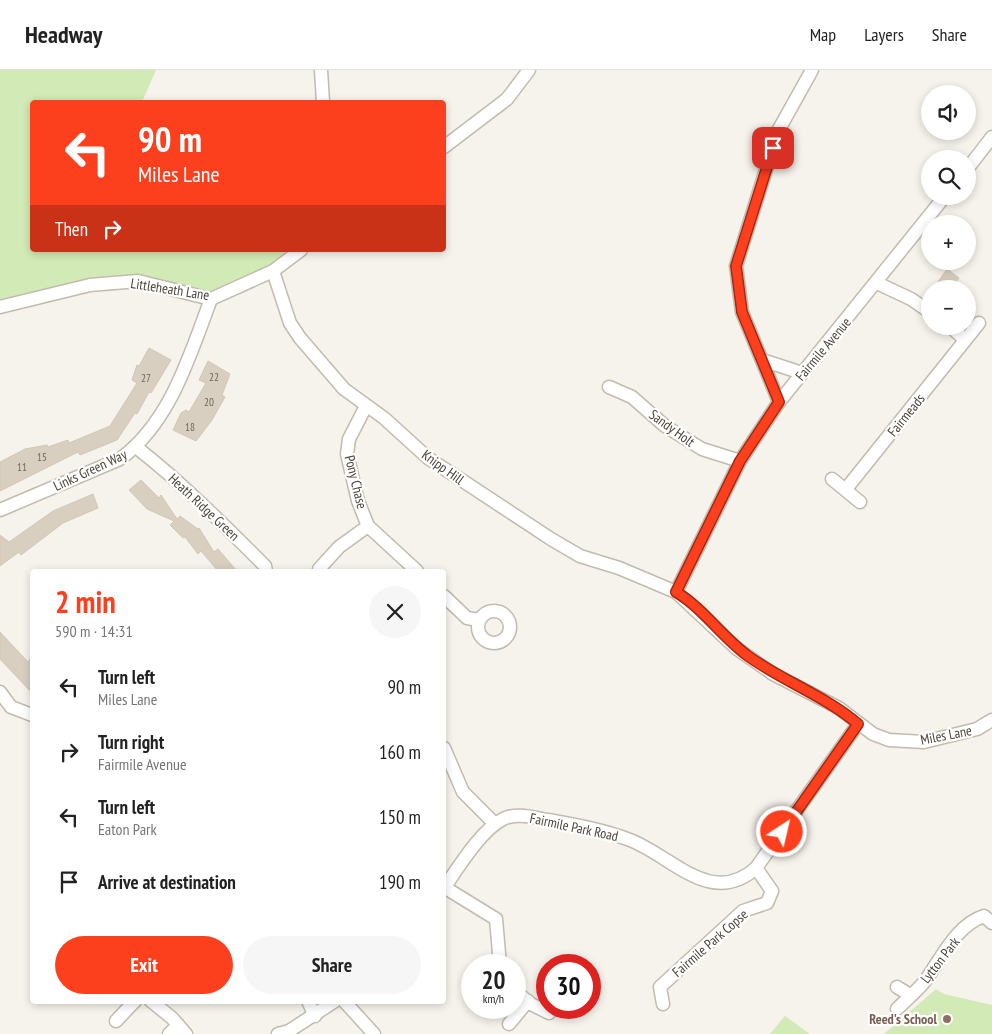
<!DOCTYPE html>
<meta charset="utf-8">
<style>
:root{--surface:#fff;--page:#f6f6f6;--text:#222;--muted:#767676;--line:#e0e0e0;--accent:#fc3f1d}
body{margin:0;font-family:"PT Sans Narrow",sans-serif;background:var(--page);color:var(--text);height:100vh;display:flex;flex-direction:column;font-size:19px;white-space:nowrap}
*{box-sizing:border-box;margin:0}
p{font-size:16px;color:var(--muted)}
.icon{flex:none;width:28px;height:28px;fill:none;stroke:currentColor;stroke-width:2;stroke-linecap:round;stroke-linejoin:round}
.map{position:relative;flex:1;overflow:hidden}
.panel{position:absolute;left:30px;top:499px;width:416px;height:435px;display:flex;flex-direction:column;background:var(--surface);border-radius:5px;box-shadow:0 2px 8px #0003}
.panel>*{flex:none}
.guide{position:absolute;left:30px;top:30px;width:416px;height:152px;border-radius:5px;box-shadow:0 2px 8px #0003;background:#fc3f1d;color:#fff;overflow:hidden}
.buttons{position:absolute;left:921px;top:15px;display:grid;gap:10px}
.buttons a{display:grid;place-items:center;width:55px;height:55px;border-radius:50%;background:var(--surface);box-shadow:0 2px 8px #0003;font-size:25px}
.speed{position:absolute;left:461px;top:884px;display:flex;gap:10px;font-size:25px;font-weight:700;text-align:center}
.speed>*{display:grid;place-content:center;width:65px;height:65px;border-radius:50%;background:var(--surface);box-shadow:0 2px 8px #0003;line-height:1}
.speed small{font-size:12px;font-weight:400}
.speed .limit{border:8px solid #d22;background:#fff;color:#111}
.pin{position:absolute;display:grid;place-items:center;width:42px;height:42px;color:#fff;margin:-21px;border-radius:10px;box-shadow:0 2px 8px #0006}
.me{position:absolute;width:55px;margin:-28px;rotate:35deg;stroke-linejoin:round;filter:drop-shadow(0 0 4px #0008)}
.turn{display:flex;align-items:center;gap:18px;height:105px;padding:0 25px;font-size:22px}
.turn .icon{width:65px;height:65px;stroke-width:2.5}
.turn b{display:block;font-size:35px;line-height:42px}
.then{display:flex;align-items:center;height:48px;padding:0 25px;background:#0003;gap:10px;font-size:19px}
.round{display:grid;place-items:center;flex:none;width:52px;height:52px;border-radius:26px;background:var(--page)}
.headline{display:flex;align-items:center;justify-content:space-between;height:85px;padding:0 25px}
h1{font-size:30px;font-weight:700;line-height:38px;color:var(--accent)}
.action{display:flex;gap:10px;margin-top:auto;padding:10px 25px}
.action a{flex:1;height:58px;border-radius:30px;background:var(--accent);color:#fff;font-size:20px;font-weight:700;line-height:58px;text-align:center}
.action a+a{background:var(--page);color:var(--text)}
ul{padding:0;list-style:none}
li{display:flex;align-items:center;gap:15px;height:65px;padding:0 25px}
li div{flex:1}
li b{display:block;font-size:19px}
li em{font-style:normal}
header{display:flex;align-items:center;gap:30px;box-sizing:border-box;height:70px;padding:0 25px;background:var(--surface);border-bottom:1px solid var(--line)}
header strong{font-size:24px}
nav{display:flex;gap:28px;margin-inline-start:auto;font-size:18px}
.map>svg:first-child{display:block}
.green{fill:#d2eab5}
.building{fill:#d8cfc1;stroke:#d3c7b4}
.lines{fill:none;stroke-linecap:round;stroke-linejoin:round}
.minor-casing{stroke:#c2bbae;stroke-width:15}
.minor{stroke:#fff;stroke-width:12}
.route-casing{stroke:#a42913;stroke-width:12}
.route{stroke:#fc3f1d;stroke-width:9}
.education-dot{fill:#8d6e63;stroke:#fff;stroke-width:2}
.labels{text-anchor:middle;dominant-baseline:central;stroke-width:4.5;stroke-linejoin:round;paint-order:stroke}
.number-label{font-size:11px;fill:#6e675b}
.street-label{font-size:14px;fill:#4b4439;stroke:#fff}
.education-label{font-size:14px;font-weight:bold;fill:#785e54;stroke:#fff;text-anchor:end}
</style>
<header>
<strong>Headway</strong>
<nav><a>Map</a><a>Layers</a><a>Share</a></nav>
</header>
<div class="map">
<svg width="992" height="964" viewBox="0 0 992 964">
<rect width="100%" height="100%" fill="#f6f3ec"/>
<g class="green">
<path d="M0,0h156l-14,32h-110v148h264l-24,17 -62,28 -72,-17 -138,29z"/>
<path d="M936,919l8,5 48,11v29h-108z"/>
<path d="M785,946l25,18h-40z"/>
</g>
<g class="building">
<path d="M947,199l12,9 -8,11h-18z"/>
<path d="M149,278l22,12 -20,33 -2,-1 -12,22 -2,-1 -18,27 -37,15 -2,-3 -78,39v-29l25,-13 22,-4 1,2 20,-7 1,3 41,-17 27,-43 -5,-3 5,-15 2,1z"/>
<path d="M208,291l22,13 -8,21 3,2 -13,23 -16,21 -23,-11 8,-17 5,-3 3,2 17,-29 -7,-3z"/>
<path d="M141,410l18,18 2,-3 16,24 3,-3 18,13 1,-1 15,24 4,-3 19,22h-19l-17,-20 -3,3 -13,-17 -2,1 -13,-13 4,-4 -27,-12 -18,-19z"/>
<path d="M93,424l5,14 -35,15 -42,32 -2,-3 -19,14v-31l9,7 44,-31z"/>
<path d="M0,562l28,30 4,-5v36l-32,-34z"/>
</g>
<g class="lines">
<g class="minor-casing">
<g id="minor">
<path d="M321,0l2,32"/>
<path d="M444,77l63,-48 22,-29"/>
<path d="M968,98l24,-31"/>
<path d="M273,201l17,52 10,15 44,51 40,29 44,40 123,81 29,17 39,12 57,24 60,56 37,26 66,34 34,26 16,6 35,2 53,-13 15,-9"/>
<path d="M877,213l34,16 19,13"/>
<path d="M0,237l90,-22 48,-4 73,18 62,-28 28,-21"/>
<path d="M950,256l14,13"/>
<path d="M762,290l40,13"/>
<path d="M609,317l23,10 33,29 37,23 38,12"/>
<path d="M779,332l-37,-90 -6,-46 42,-135 34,-61"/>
<path d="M366,336l-17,33 -2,15 11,47 10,25 49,45"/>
<path d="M136,377c46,36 88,78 129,119l1,5"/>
<path d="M832,409l28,23"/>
<path d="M846,419l133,-166"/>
<path d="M0,440l120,-51c51,-37 70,-105 91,-160"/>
<path d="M319,499l20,-22 29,-21"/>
<path d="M676,522l64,-131 39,-59 166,-206"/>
<path d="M444,526l23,22 12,2"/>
<circle cx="494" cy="557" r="16"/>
<path d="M0,622l11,15 21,8"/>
<path d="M444,678l19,44 32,32"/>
<path d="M444,817l52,32 4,46"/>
<path d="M444,818c14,-20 37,-58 59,-69 13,-7 32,-1 45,1 28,5 56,10 82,20 42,16 81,68 126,28l102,-144"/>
<path d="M897,917l13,8"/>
<path d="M515,921l16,13 18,9"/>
<path d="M151,931l21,17 14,16"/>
<path d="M308,931l7,15"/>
<path d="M344,931l30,33"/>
<path d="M663,934l-3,-17 83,-76 24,-8 5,-12 -16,-23"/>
<path d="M897,939c9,-9 20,-18 28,-28 16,-22 31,-56 59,-65l8,7"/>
<path d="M116,951l19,-20"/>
<path d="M509,954l19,-23"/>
<path d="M169,964l9,-9"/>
<path d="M278,964l11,-3 46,-30"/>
</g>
</g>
<use href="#minor" class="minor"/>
</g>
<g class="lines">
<g class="route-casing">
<path id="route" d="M773,78l-37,118 6,46 37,90 -39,59 -64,131c27,16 46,45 72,64 35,25 77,40 110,68l-76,108"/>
</g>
<use href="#route" class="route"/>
</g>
<circle class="education-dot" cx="947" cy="949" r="5"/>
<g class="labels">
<g class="number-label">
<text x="214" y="307">22</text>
<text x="146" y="308">27</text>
<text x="209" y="332">20</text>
<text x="190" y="357">18</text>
<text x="42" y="387">15</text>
<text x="22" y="397">11</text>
</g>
<g class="street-label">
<text transform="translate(170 219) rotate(9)">Littleheath Lane</text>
<text transform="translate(823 279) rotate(-50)">Fairmile Avenue</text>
<text transform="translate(906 345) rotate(-51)">Fairmeads</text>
<text transform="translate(672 358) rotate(36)">Sandy Holt</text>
<text transform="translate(443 397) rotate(36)">Knipp Hill</text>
<text transform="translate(90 400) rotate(-25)">Links Green Way</text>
<text transform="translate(356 412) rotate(76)">Pony Chase</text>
<text transform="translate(204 437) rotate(43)">Heath Ridge Green</text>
<text transform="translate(946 665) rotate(-11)">Miles Lane</text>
<text transform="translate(574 757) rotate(12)">Fairmile Park Road</text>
<text transform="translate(710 873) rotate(-41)">Fairmile Park Copse</text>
<text transform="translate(940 890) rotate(-52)">Lytton Park</text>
</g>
<g class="education-label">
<text x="937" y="949">Reed's School</text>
</g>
</g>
</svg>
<div class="buttons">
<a><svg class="icon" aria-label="sound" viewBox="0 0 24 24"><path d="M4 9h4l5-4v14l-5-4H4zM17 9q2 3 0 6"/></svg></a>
<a><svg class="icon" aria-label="search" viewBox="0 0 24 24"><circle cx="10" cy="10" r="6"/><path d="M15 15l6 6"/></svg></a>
<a>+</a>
<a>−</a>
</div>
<div class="speed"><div>20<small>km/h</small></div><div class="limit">30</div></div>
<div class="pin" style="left:773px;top:78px;background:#d93025"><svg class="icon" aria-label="arrive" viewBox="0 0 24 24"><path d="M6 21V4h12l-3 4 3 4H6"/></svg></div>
<svg class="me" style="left:782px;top:762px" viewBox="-20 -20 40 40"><circle r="17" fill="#fc3f1d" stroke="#fff" stroke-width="3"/><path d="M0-11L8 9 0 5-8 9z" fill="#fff"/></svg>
<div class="guide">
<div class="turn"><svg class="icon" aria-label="left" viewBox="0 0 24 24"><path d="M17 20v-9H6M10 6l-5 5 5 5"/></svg><div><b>90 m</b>Miles Lane</div></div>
<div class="then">Then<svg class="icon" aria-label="right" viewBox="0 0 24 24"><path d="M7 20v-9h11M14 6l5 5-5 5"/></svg></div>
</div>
<section class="panel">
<div class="headline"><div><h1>2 min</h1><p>590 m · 14:31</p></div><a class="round"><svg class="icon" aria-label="close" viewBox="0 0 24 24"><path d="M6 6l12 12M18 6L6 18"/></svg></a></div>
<ul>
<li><svg class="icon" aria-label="left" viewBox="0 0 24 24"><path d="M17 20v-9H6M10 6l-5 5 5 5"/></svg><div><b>Turn left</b><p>Miles Lane</p></div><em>90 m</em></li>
<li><svg class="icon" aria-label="right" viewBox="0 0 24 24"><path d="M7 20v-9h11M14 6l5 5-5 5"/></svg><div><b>Turn right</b><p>Fairmile Avenue</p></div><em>160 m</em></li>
<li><svg class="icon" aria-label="left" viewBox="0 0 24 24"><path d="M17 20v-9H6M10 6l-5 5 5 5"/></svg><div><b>Turn left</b><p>Eaton Park</p></div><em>150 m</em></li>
<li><svg class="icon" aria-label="arrive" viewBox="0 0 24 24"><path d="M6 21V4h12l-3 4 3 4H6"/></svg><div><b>Arrive at destination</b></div><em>190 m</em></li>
</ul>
<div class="action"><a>Exit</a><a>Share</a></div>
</section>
</div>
